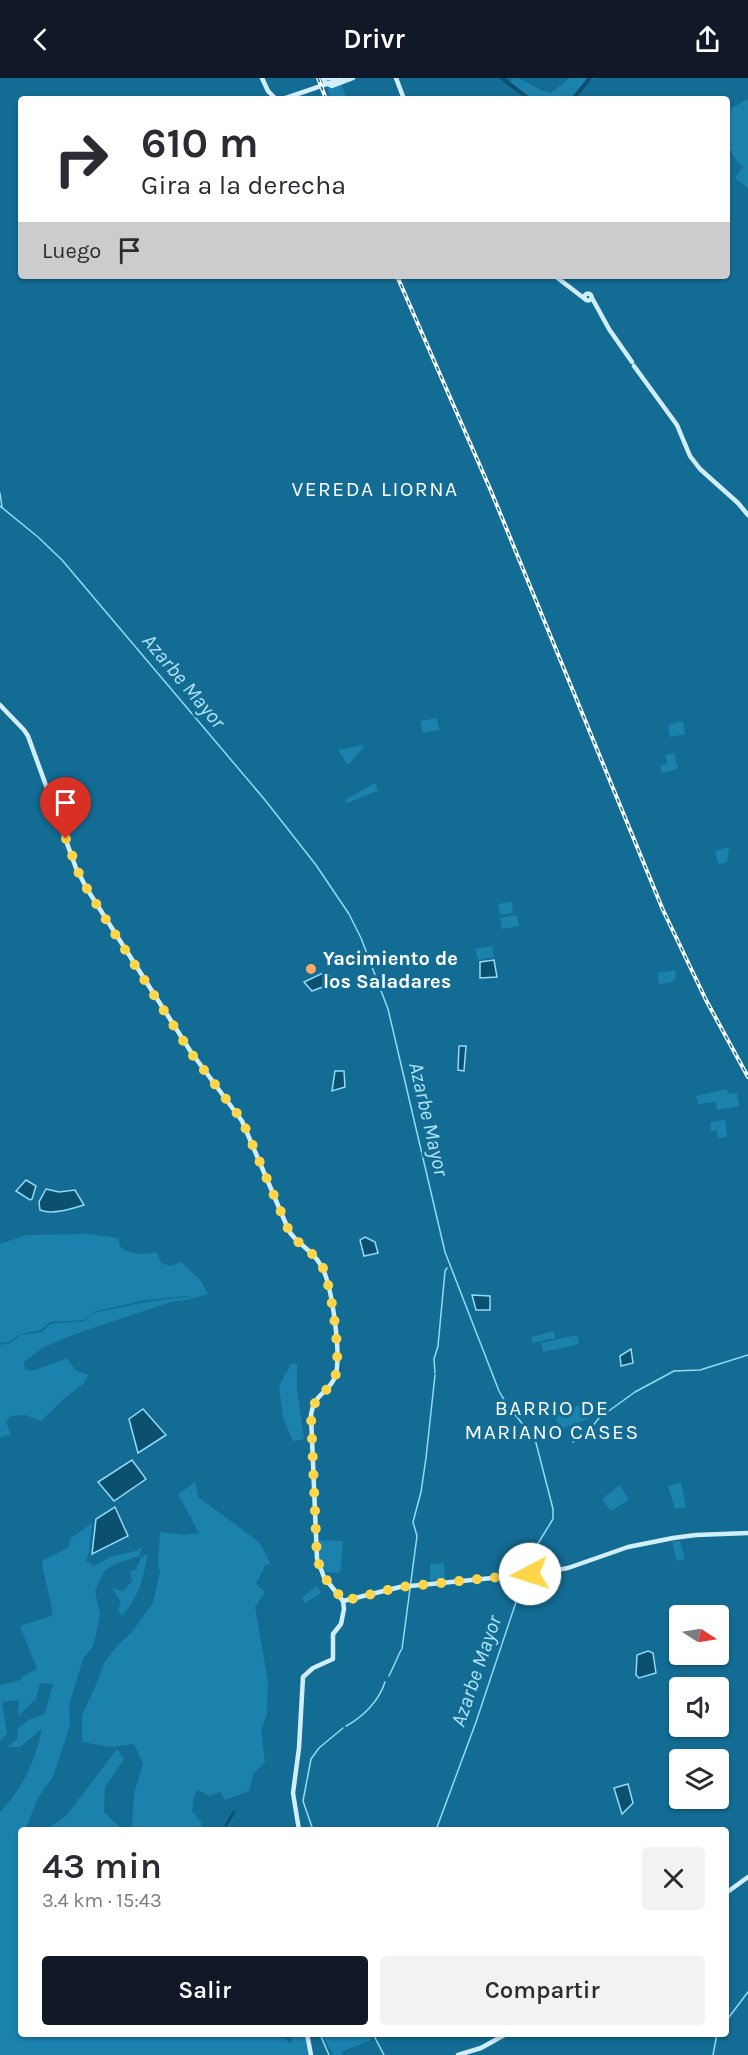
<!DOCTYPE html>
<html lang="es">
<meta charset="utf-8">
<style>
:root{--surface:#fff;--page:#f2f2f3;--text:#2b2b33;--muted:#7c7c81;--accent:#111827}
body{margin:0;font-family:Karla,sans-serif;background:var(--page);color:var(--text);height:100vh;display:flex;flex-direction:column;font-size:22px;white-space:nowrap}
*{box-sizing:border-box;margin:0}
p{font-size:20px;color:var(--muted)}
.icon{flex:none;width:33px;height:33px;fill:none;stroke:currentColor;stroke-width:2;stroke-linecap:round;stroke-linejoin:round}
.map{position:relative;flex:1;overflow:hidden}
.panel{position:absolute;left:18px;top:1749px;width:711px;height:210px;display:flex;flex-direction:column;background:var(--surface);border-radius:6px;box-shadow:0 2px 4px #0004}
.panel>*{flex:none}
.banner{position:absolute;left:18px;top:18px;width:712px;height:183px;border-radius:6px;box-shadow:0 2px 4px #0004;background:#fff;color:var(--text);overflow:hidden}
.needle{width:39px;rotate:102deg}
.buttons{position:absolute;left:669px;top:1527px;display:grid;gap:12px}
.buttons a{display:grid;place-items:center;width:60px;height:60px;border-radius:6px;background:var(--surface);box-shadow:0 2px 4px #0004;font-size:30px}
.pin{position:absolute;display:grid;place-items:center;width:51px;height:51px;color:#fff;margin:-62px -26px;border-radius:50% 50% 50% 0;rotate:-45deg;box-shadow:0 0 6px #0007}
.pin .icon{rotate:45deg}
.me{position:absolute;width:66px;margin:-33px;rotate:265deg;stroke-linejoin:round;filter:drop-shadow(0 0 4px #0008)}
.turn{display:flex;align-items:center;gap:21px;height:126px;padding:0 24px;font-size:27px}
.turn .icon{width:78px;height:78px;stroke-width:2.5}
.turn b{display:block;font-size:42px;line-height:51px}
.then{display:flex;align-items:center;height:57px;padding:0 24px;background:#0003;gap:12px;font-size:22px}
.round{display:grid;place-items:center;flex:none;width:63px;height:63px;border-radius:6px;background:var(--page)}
.overview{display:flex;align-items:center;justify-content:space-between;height:102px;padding:0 24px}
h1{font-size:36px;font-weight:600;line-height:45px}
.primary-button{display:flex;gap:12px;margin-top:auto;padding:12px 24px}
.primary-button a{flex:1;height:69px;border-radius:6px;background:var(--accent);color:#fff;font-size:24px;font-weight:600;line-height:69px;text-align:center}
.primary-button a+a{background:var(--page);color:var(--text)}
header{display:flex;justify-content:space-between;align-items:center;height:78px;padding:0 24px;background:var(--accent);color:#fff;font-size:27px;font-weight:600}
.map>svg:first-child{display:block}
.green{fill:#1b82ae}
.water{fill:#0c5070;stroke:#94daf5;stroke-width:1.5}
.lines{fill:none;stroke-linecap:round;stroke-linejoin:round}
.stream{stroke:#94daf5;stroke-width:1.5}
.canal{stroke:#0c5070;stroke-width:3}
.river{stroke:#0c5070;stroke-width:4}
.secondary{stroke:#d1eefc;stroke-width:4.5}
.rail-casing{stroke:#fff;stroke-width:4}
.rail{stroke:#136c94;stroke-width:1.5;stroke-dasharray:4.5;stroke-linecap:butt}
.route{stroke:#ffd54a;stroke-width:10;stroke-dasharray:0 18}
.poi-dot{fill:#ffaa63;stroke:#136c94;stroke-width:2}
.labels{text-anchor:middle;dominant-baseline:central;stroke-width:6;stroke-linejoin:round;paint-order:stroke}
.poi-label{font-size:20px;font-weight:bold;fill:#fff;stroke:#136c94;text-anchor:start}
.neighbourhood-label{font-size:21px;letter-spacing:1.5px;fill:#fff;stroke:#136c94}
.water-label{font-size:21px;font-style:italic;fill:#aee3f9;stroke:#136c94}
</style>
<header><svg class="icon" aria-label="back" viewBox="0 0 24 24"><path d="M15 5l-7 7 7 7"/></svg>Drivr<svg class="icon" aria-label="share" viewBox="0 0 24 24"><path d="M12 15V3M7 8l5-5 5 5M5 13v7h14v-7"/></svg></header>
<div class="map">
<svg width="748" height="1977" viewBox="0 0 748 1977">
<rect width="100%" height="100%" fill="#136c94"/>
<g class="green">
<path d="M513,0c12,0 23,13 38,15l19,-15h25l-13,8 -9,13h-39l-25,-15z"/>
<path d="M341,6l6,15h-16l-4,-11z"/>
<path d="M748,21v89l-13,-10 8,-11c-18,-15 -15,-35 -15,-57z"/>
<path d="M437,640l2,12 -16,3 -3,-12z"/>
<path d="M683,643l2,13 -15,3 -2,-12z"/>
<path d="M362,667l2,2 -16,18 -10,-15z"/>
<path d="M674,675l4,16 -16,4 -2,-8 7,-1 -2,-9z"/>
<path d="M375,705l3,8 -31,12 -2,-3z"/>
<path d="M729,769l-2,16 -9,1 -3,-13z"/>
<path d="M512,824l1,11 -13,2 -2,-11z"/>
<path d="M517,837l2,11 -17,3 -2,-11z"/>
<path d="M492,868l2,11 -16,3 -3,-11z"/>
<path d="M675,892l1,8 -4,4 -13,2 -1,-11z"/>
<path d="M727,1011l1,5 9,-1 2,13 -22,4 -1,-8 -18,2 -2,-8z"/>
<path d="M725,1042l2,17 -9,1 -1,-8 -6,1 -1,-9z"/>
<path d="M88,1156l30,4 3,10c12,7 23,7 36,4l4,11 10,3 10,-4 20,19 7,13 -14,4 -9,-2 -40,4 -52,12 -9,8 -34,2 -9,8 -21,4 -11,8 -9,1v-99l26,-9z"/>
<path d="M185,1219l9,2 -23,3 -90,30 -37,15 -20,15 1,7 7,2 35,-13 8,12 13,5 -4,8 -18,14 -25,24 -16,-6 -15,1 -4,6 5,12 -11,4v-93l10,-2 10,-8 22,-3 8,-8 35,-3 8,-8 53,-11z"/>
<path d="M554,1253l1,7 -23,5v-6z"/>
<path d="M577,1257l2,9 -36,8 -2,-9z"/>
<path d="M291,1286h6v25l7,50 -11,2 -10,-23 -4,-32z"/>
<path d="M583,1325l5,16 -27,10 -6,-12z"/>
<path d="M195,1404l3,15 61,45 12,23 -5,-1 -10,20 9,8 -10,15 13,75 -1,32 -6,16 4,32 -11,11 -5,18 -24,9 -5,-8 -10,4 -13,-6 -3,7 -2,14 9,11 1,8h-70l2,-37 9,-29 -9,-20 -24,3 -28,-5v-27l15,-32 7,-20 14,-18 14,-13 21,-29 7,-32 -2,-6 2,-33 24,3 15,-2 -21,-39z"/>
<path d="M681,1404l5,25 -11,2 -7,-23z"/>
<path d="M620,1407l9,15 -18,11 -9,-12z"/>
<path d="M92,1445l-3,28 -3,10 8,5 18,-10 24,-5 6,-4 -3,9 -24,8 -11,7 -9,20 5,23 -4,20 -3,12 -10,13 -14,47 1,18 -5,17 -12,36 -14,19 -14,34h-4v204h258l12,10 1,-10h13l3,21h-308v-243c23,-24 35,-51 42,-83l-22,18h-13l10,-8 1,-11 10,-8 17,-6 8,-30 -13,-1 -4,16 -18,17 1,-16 -17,2 5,32 -7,7v-56l21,-5 1,-3 15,-8 -17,-43 31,-10 2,-4 -11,-46 1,-6 25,-12 3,-10z"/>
<path d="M319,1462l24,1 -3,32 -16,-1 -5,-12z"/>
<path d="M672,1463h8l5,18 -8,2z"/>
<path d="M148,1476c-5,26 -9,42 -26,62l-4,-6 3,-8 -9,-14 11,3 9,-10 -2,-10 5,-1 7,-13z"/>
<path d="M444,1485l1,16 -15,1v-16z"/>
<path d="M317,1508l4,7 -16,10 -3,-6z"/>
<path d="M117,1671l7,10 -19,28 -1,25 19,18h-77l20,-14z"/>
<path d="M322,1956h47l2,6 -30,12 1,3h-9z"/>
</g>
<g class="water">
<path d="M494,882l3,17 -17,1v-16z"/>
<path d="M323,895l6,1 4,9 -21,8 -8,-9z"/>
<path d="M459,968h7l-2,25 -6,-1z"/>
<path d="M335,993h9l1,16 -13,4z"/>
<path d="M26,1102l10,6 -4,13 -2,1 -14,-9z"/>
<path d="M46,1111l13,3 16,-2 9,15c-13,4 -31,10 -44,5l-1,-8z"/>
<path d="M365,1159l10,5 3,11 -14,3 -4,-16z"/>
<path d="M472,1217l18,1v14h-14z"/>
<path d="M631,1271l2,14 -12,3 -1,-10z"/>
<path d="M143,1331l23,26 -28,18 -9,-34z"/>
<path d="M132,1382l14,19 -32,22 -16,-19z"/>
<path d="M115,1429l13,29 -36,18 4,-35z"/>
<path d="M648,1573l5,2 3,20 -17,5 -3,-3 1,-20z"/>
<path d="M628,1706l5,19 -11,11 -8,-26z"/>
</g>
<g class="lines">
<g class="stream">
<path d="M0,415l2,14"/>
<path d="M0,428l38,31 24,23 203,240 51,65 33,49 12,24 27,71 57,243 54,139 8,14 28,34 18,70v10l-19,31 -9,23"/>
<path d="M435,1295l-1,-14 4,-13 7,-75 2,-3"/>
<path d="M573,1364l18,-14 8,-10 36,-26 39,-21 26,-1 48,-15"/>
<path d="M402,1571l15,-113 -4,-14 8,-30 5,-34 9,-83"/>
<path d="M389,1598l12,-26"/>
<path d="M346,1648c17,-9 33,-25 39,-44"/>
<path d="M313,1752l-10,-29 8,-42 8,-11 24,-20"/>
<path d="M436,1752l40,-108 48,-144"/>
<path d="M726,1943l22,-29"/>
<path d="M320,1956l9,21"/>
<path d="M373,1956l11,21"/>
<path d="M713,1977l4,-21"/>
</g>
<path class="canal" d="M226,1747l8,-13"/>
<g class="river">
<path d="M502,0l27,21"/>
<path d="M573,21l17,-21"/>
</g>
<g class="secondary">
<path d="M262,0l6,13 6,6"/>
<path d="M323,0l3,5 6,3 21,-8"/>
<path d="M327,0h7"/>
<path d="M396,0l8,21"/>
<path d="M283,21l61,-21"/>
<path d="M555,198l30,23"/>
<circle cx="588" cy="219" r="3.5"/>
<path d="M592,220l17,31 23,33"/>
<path d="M634,288l43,59 13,31 10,13 38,34 10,12"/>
<path d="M0,627l24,25 4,6 48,132 11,21 104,163 51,69 47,110c8,13 23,19 31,33 12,17 22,93 15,113 -6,16 -21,16 -24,38l6,144 7,18 19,24 1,8 -3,15 -8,10v25l-20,9 -10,9 -4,71 -6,45 6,37"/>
<path d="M343,1523l57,-14 134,-13 34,-6 60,-21 45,-9 23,-3 52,-2"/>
<path d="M726,1815l22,-16"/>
<path d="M307,1956l4,21"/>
<path d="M458,1977l23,-7 25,-14"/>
</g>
<g class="rail-casing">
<g id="rail">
<path d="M318,0l8,21"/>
<path d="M397,198l94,215 172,419 43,90 42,77"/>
</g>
</g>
<use href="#rail" class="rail"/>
</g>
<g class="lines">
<path class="route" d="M66,761l15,40 27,44 83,130 51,67 47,111c8,13 23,20 32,33 10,17 21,94 14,113 -6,16 -20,16 -24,38l6,144 7,18 20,24 56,-14 130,-13"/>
</g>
<circle class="poi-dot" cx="311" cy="891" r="6"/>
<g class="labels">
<g class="poi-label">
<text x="323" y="880">Yacimiento de<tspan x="323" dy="23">los Saladares</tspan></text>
</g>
<g class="neighbourhood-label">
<text x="375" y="411">VEREDA LIORNA</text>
<text x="552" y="1330">BARRIO DE<tspan x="552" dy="24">MARIANO CASES</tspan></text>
</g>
<g class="water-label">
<text transform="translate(184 603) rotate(50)">Azarbe Mayor</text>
<text transform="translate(429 1041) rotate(77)">Azarbe Mayor</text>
<text transform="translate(476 1593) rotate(-71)">Azarbe Mayor</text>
</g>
</g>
</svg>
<div class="buttons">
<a><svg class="needle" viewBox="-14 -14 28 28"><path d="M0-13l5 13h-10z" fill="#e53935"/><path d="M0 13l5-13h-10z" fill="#7c7c81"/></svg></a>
<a><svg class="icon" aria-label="sound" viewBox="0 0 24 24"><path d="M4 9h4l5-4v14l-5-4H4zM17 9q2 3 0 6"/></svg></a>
<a><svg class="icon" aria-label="layers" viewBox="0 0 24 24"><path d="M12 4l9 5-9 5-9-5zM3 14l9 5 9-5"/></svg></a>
</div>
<div class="pin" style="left:66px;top:761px;background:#d93025"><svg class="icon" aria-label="arrive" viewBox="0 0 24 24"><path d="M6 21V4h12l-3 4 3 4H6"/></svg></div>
<svg class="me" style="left:530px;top:1496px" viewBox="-20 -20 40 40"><circle r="19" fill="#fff"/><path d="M0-13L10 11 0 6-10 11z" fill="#ffd54a"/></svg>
<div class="banner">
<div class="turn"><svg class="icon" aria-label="right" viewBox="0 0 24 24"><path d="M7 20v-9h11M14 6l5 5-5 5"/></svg><div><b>610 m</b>Gira a la derecha</div></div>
<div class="then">Luego<svg class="icon" aria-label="arrive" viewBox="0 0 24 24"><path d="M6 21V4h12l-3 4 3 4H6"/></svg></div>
</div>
<section class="panel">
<div class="overview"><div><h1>43 min</h1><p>3.4 km · 15:43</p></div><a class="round"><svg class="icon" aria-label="close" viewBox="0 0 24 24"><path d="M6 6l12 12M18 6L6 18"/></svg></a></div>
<div class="primary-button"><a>Salir</a><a>Compartir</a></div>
</section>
</div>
